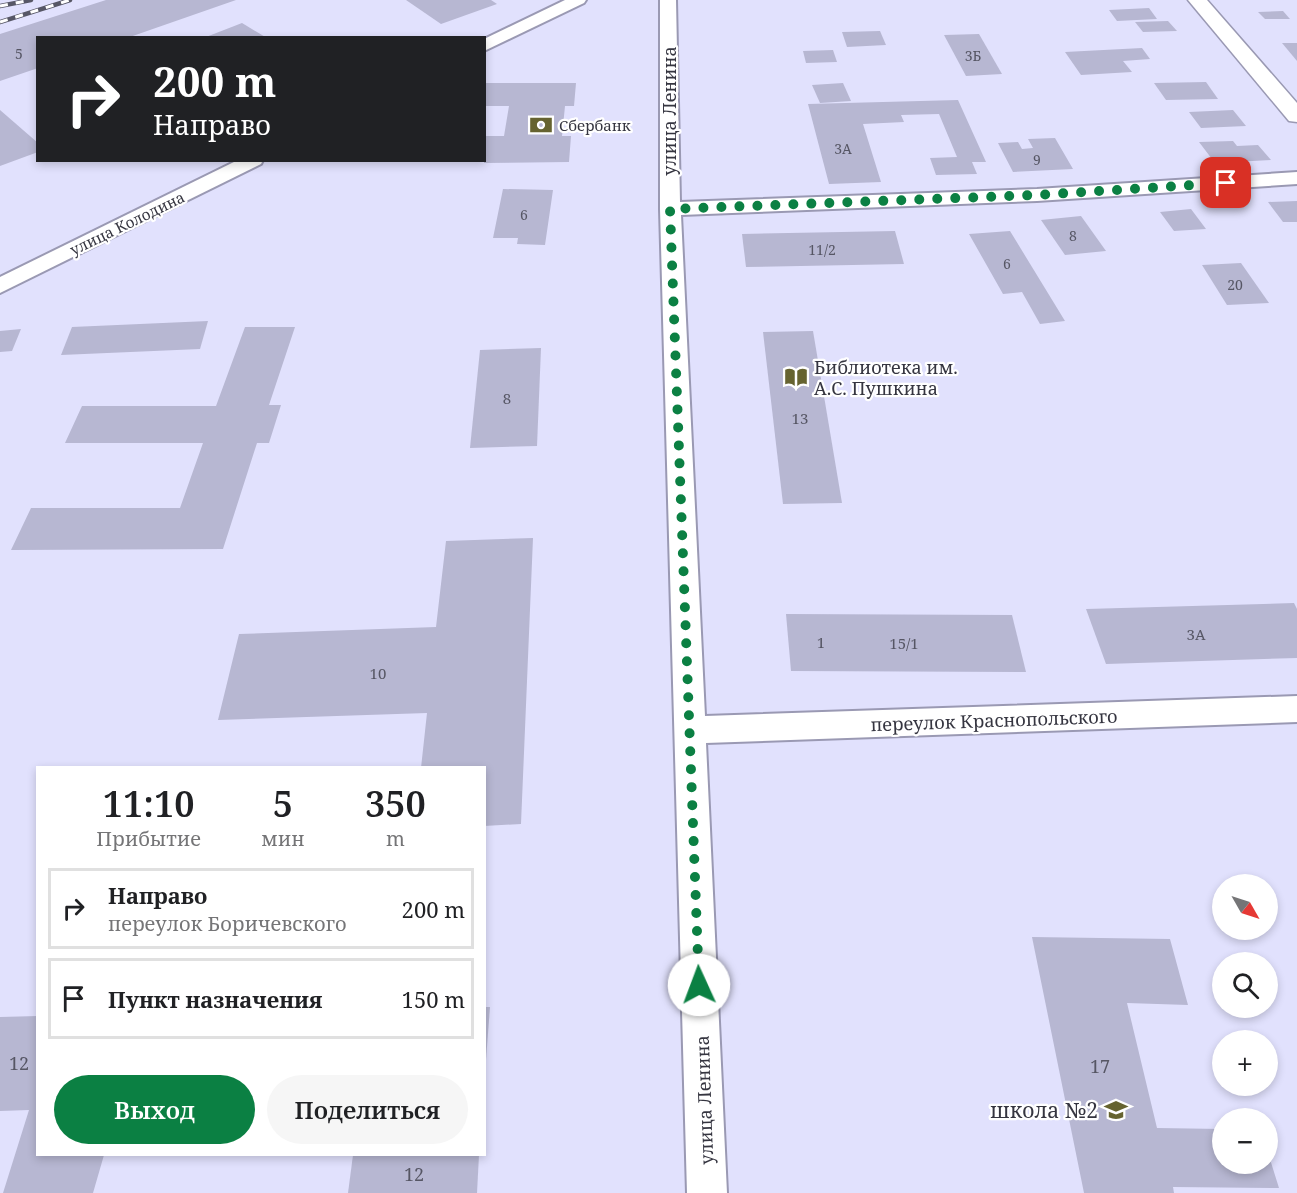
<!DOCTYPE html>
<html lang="ru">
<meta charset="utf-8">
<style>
:root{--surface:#fff;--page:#f6f6f6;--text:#202124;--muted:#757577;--line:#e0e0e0;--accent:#0b8043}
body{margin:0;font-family:"Noto Serif",serif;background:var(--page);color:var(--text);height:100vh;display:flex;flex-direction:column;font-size:22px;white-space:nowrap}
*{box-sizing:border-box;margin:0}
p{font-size:20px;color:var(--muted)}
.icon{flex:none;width:33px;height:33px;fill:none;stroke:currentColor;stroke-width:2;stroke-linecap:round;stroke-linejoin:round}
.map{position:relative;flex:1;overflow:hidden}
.side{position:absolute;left:36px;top:766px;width:450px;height:390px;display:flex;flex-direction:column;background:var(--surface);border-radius:0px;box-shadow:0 3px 9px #0003}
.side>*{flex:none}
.guide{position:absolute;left:36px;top:36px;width:450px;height:126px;border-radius:0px;box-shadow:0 3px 9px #0003;background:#202124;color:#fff;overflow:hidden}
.needle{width:39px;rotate:129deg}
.controls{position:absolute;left:1212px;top:874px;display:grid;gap:12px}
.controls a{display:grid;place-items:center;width:66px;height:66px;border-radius:50%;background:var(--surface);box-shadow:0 3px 9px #0003;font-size:30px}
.pin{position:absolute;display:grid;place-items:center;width:51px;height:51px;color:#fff;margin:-26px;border-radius:12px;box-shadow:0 3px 9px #0006}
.me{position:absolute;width:66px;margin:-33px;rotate:358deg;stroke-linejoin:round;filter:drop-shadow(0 0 4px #0008)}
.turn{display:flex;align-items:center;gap:21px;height:126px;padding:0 18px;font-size:27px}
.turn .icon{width:78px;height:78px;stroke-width:2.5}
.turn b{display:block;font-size:42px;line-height:51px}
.eta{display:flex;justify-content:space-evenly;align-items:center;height:102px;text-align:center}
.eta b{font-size:36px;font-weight:600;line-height:42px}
.button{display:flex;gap:12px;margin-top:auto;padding:12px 18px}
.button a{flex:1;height:69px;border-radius:36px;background:var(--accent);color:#fff;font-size:24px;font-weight:600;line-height:69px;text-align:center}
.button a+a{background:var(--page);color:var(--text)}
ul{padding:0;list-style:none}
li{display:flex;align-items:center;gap:18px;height:81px;margin:0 12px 9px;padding:0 6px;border:3px solid var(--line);border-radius:0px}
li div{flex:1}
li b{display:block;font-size:22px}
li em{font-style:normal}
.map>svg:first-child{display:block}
.building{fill:#b7b7d2}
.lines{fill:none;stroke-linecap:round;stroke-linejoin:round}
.street-casing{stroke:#9a99b3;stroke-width:4}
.secondary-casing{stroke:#9a99b3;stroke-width:3}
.street{fill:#fff;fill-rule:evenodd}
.secondary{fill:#fff;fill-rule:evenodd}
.rail-casing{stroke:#575766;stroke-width:4.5}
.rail{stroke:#fff;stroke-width:3;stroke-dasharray:8;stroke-linecap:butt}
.route{stroke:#0b8043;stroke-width:10;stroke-dasharray:0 18}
.labels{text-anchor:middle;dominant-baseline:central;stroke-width:4.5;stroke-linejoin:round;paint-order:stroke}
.far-number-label{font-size:14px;fill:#565664}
.far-poi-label{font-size:15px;fill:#353540;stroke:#fff;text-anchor:start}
.far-street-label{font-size:15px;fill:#353540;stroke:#fff}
.number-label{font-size:15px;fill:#565664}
.street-label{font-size:18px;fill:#353540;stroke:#fff}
.poi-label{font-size:18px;fill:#353540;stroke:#fff;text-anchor:start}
.near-number-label{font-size:18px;fill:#565664}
.near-poi-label{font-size:21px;fill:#353540;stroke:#fff;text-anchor:end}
</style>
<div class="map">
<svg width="1297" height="1193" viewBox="0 0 1297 1193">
<rect width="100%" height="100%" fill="#e1e1fd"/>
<g class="building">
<path d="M106,0h130l-109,38h-89v30l-38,13v-47z"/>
<path d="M406,0h85l6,4 -56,20z"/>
<path d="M1149,8l8,11 -40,2 -8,-11z"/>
<path d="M1283,11l7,8h-25l-7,-7z"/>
<path d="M1168,21l9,10 -34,1 -8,-10z"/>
<path d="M242,23l25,15h-61v-1z"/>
<path d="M880,31l6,14 -39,2 -5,-15z"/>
<path d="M979,34l23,40 -36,2 -22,-41z"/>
<path d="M1282,43h15v18z"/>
<path d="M1142,48l8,11 -27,2 9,11 -51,3 -16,-23z"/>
<path d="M833,50l4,12 -31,1 -3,-12z"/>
<path d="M1206,82l12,17 -52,1 -12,-17z"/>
<path d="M484,83h92l-2,23h-9l-3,30h9l-2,26 -85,1v-27h20l5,-30h-25z"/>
<path d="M843,83l8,18 -31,2 -8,-18z"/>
<path d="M958,100l28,62h-14l5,12 -41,1 -6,-17 27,-1 -18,-43 -38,1 3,7 -41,2 18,58 -52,2 -21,-80z"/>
<path d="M0,110l38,33v9l-38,14z"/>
<path d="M1233,110l13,16 -45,2 -12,-16z"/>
<path d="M1055,138l18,31 -60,3 -15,-29 20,-1 4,7 11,-1 -5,-9z"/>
<path d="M1233,141l4,5 21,-1 13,15 -56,3 -16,-21z"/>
<path d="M503,189l50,1 -8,55 -28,-1 1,-6h-25z"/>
<path d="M1297,201v21h-14l-15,-20z"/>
<path d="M1191,209l15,20 -32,2 -14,-19z"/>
<path d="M1081,216l25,35 -41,4 -24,-35z"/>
<path d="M895,231l9,33 -158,3 -4,-33z"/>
<path d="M1010,231l55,90 -25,3 -18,-32 -19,2 -34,-60z"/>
<path d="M1241,263l28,40 -42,2 -25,-40z"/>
<path d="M208,321l-8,28 -139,6 11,-28z"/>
<path d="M245,327h50l-26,78h12l-12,38h-12l-34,106 -212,1 20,-42h149l23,-65h-138l17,-37h134z"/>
<path d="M21,329l-9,22 -12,1v-21z"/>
<path d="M813,331l29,172 -59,1 -20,-172z"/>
<path d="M541,348l-4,98 -67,2 10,-98z"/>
<path d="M533,538l-12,286 -37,2v-58h-63l6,-55 -209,7 21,-86 197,-7 10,-86z"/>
<path d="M1294,603l3,6v49l-191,6 -20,-55z"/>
<path d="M786,614l226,1 14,57 -235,-1z"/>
<path d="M1032,937l138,2 18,66 -61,-2 30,125 65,1v35h46v-11l11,35 -106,-1 1,6h-90z"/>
<path d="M484,1007h6l-4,53h-2z"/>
<path d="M38,1016v139h66l-11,38h-90l26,-83 -29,1v-94z"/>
<path d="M353,1155h126l-2,38h-129z"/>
</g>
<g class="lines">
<g class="street-casing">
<g id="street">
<path d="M565,0h21l-2,3 -100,48v-12z"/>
<path d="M660,0h16l4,202 357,-13 260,-17v12l-260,17 -356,14 24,501 592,-20v26l-591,21 21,450h-40l-27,-984z"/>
<path d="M238,160h25l-2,4 -261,129v-16z"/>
</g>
</g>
<g class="secondary-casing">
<path id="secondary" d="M1188,0h19l90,103v19l-8,-1z"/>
</g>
<use href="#street" class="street"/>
<use href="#secondary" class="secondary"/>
<g class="rail-casing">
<g id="rail">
<path d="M0,6l31,-6"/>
<path d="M0,22l70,-22"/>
</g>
</g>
<use href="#rail" class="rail"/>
</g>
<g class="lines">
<path class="route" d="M699,985l-29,-776 367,-14 189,-12"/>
</g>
<defs>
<g id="bank-bare" transform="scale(1.8)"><path d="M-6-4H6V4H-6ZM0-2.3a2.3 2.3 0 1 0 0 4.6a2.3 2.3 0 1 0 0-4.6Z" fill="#666330" stroke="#fff" stroke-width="2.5" paint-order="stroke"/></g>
<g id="library-bare" transform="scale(1.8)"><path d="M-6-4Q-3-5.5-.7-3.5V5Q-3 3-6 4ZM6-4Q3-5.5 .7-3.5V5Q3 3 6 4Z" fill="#666330" stroke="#fff" stroke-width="2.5" paint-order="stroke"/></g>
<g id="school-bare" transform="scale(1.8)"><path d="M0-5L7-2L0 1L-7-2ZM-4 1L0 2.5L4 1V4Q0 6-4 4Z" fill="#666330" stroke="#fff" stroke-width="2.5" paint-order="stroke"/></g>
</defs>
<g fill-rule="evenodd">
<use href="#bank-bare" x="541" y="125"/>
<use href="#library-bare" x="796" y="377"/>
<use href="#school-bare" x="1116" y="1110"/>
</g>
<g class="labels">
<g class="far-number-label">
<text x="19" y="53">5</text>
<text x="973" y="55">3Б</text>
<text x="843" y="148">3А</text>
<text x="1037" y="159">9</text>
<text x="524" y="214">6</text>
<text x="1073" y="235">8</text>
<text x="822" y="249">11/2</text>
<text x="1007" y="263">6</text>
<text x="1235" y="284">20</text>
</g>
<g class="far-poi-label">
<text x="559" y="125">Сбербанк</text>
</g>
<g class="far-street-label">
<text transform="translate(127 223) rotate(-26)">улица Колодина</text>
</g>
<g class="number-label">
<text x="507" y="398">8</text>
<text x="800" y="418">13</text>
<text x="1196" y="634">3А</text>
<text x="821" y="642">1</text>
<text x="904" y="643">15/1</text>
<text x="378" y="673">10</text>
</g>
<g class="street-label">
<text transform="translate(669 111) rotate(-90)">улица Ленина</text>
<text transform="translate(994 720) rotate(-2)">переулок Краснопольского</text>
<text transform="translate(704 1100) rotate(-92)">улица Ленина</text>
</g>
<g class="poi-label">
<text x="814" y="367">Библиотека им.<tspan x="814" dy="21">А.С. Пушкина</tspan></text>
</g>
<g class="near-number-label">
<text x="19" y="1063">12</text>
<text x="1100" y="1066">17</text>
<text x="414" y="1174">12</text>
</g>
<g class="near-poi-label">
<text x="1098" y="1110">школа №2</text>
</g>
</g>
</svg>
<div class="controls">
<a><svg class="needle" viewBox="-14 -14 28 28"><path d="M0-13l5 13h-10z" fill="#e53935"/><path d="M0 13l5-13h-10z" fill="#757577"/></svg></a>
<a><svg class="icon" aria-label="search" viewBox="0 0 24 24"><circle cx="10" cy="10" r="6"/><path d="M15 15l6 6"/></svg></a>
<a>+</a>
<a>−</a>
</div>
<div class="pin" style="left:1226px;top:183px;background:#d93025"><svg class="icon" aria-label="arrive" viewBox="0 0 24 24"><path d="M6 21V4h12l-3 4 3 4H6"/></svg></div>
<svg class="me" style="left:699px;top:985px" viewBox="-20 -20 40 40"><circle r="19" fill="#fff"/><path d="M0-13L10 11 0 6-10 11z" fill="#0b8043"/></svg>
<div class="guide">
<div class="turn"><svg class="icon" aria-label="right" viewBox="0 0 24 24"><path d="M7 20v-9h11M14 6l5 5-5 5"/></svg><div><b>200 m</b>Направо</div></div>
</div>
<section class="side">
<div class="eta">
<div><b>11:10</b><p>Прибытие</p></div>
<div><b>5</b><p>мин</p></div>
<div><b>350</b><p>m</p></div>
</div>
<ul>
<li><svg class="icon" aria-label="right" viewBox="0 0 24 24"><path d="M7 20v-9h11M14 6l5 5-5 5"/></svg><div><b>Направо</b><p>переулок Боричевского</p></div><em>200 m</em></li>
<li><svg class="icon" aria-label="arrive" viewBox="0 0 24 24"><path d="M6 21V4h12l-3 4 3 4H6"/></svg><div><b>Пункт назначения</b></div><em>150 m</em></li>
</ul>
<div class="button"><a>Выход</a><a>Поделиться</a></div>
</section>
</div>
